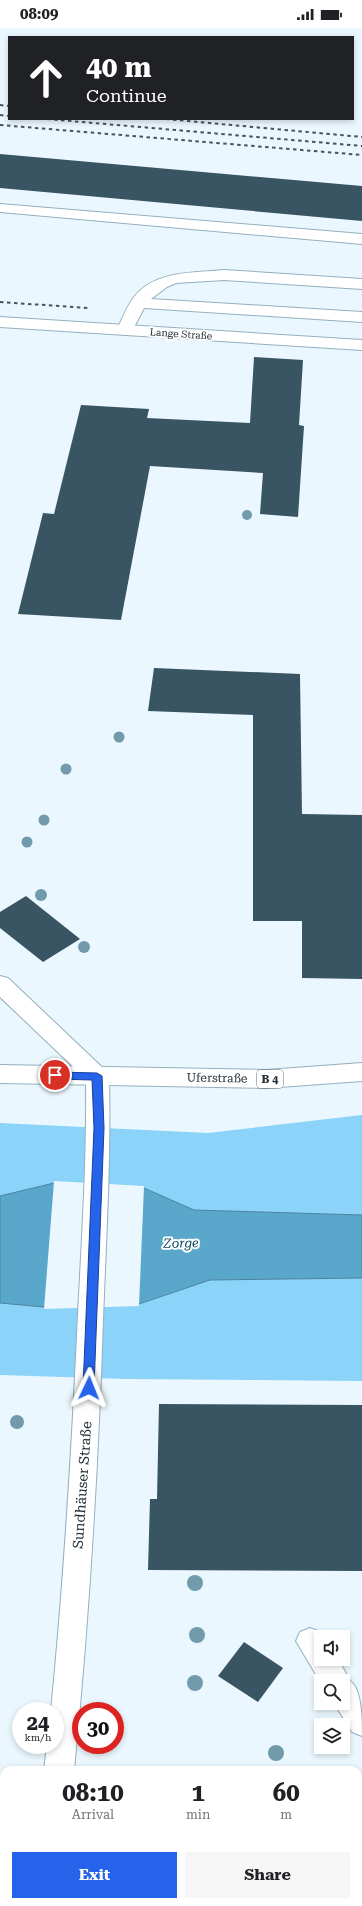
<!DOCTYPE html>
<meta charset="utf-8">
<style>
:root{--surface:#fff;--page:#f6f6f6;--text:#202124;--muted:#757577;--accent:#2563eb}
body{margin:0;font-family:"Roboto Serif",serif;background:var(--page);color:var(--text);height:100vh;display:flex;flex-direction:column;font-size:15px;white-space:nowrap}
*{box-sizing:border-box;margin:0}
p{font-size:13px;color:var(--muted)}
.icon{flex:none;width:22px;height:22px;fill:none;stroke:currentColor;stroke-width:2;stroke-linecap:round;stroke-linejoin:round}
.map{position:relative;flex:1;overflow:hidden}
.panel{position:absolute;left:0px;top:1738px;width:362px;height:140px;display:flex;flex-direction:column;background:var(--surface);border-radius:12px 12px 0 0;box-shadow:0 2px 6px #0003}
.panel>*{flex:none}
.guide{position:absolute;left:8px;top:8px;width:346px;height:84px;border-radius:0px;box-shadow:0 2px 6px #0003;background:#202124;color:#fff;overflow:hidden}
.fabs{position:absolute;left:314px;top:1602px;display:grid;gap:8px}
.fabs a{display:grid;place-items:center;width:36px;height:36px;border-radius:0px;background:var(--surface);box-shadow:0 2px 6px #0003;font-size:20px}
.speed{position:absolute;left:12px;top:1674px;display:flex;gap:8px;font-size:20px;font-weight:700;text-align:center}
.speed>*{display:grid;place-content:center;width:52px;height:52px;border-radius:50%;background:var(--surface);box-shadow:0 2px 6px #0003;line-height:1}
.speed small{font-size:10px;font-weight:400}
.speed .limit{border:6px solid #d22;background:#fff;color:#111}
.pin{position:absolute;display:grid;place-items:center;width:34px;height:34px;color:#fff;margin:-17px;border:2px solid #fff;border-radius:50%;box-shadow:0 1px 4px #0007}
.me{position:absolute;width:44px;margin:-22px;rotate:2deg;stroke-linejoin:round;filter:drop-shadow(0 0 3px #0008)}
.turn{display:flex;align-items:center;gap:14px;height:84px;padding:0 12px;font-size:18px}
.turn .icon{width:52px;height:52px;stroke-width:2.5}
.turn b{display:block;font-size:28px;line-height:34px}
.eta{display:flex;justify-content:space-evenly;align-items:center;height:68px;text-align:center}
.eta b{font-size:24px;font-weight:700;line-height:28px}
.action{display:flex;gap:8px;margin-top:auto;padding:8px 12px}
.action a{flex:1;height:46px;border-radius:0px;background:var(--accent);color:#fff;font-size:16px;font-weight:700;line-height:46px;text-align:center}
.action a+a{background:var(--page);color:var(--text)}
.status{display:flex;justify-content:space-between;align-items:center;height:28px;padding:0 20px;background:var(--surface);direction:ltr}
.status svg{height:11px;fill:currentColor}
.map>svg:first-child{display:block}
.green{fill:#8bd3f8}
.water{fill:#5aa7cc;stroke:#4a839f}
.pier{fill:#ebf7fe}
.building{fill:#395462}
.lines{fill:none;stroke-linecap:round;stroke-linejoin:round}
.lane-casing{stroke:#93b0c0;stroke-width:2}
.street-casing{stroke:#93b0c0;stroke-width:2}
.primary-casing{stroke:#93b0c0;stroke-width:2}
.lane{fill:#fff;fill-rule:evenodd}
.street{fill:#fff;fill-rule:evenodd}
.primary{fill:#fff;fill-rule:evenodd}
.rail{stroke:#48545b;stroke-width:2;stroke-dasharray:3.5 3.5;stroke-linecap:butt}
.tree{fill:#719aab}
.route{fill:#2563eb;stroke:#184099}
.labels{text-anchor:middle;dominant-baseline:central;stroke-width:4;stroke-linejoin:round;paint-order:stroke}
.far-street-label{font-size:10px;fill:#232f35;stroke:#fff}
.shield{fill:#fff;stroke:#656d72;stroke-width:1}
.shield-label{font-size:11px;font-weight:bold;fill:#232f35}
.street-label{font-size:12px;fill:#232f35;stroke:#fff}
.water-label{font-size:13px;font-style:italic;fill:#00465f;stroke:#fff}
.near-street-label{font-size:14px;fill:#232f35;stroke:#fff}
</style>
<div class="status"><b>08:09</b><svg viewBox="0 0 49 12"><path d="M0 12V9h3v3zM5 12V6h3v6zM10 12V3h3v9zM15 12V0h3v12zM26 1h20v11H26zM47 4h2v5h-2z"/></svg></div>
<div class="map">
<svg width="362" height="1878" viewBox="0 0 362 1878">
<rect width="100%" height="100%" fill="#ebf7fe"/>
<g class="green">
<path d="M362,1087v100l-168,-5 -50,-22 -144,8v-73l208,10z"/>
<path d="M362,1250v103l-236,-2 -126,-4v-72l44,4 95,-3 71,-24z"/>
</g>
<path class="water" d="M54,1155l90,5 50,22 168,5v63l-152,2 -71,24 -95,3 -44,-4v-107z"/>
<path class="pier" d="M54,1153l90,5 -5,120 -95,3z"/>
<g class="building">
<path d="M0,126l362,32v35l-362,-33z"/>
<path d="M254,329l49,3 -4,65 5,1 -6,91 -38,-3 3,-41 -113,-7 -29,154 -103,-6 25,-101 11,1 27,-109 68,4 -2,9 103,5z"/>
<path d="M154,640l146,6 2,140 60,1v164l-60,-1v-57h-49v-206l-105,-4z"/>
<path d="M26,868l54,43 -37,23 -43,-34v-16z"/>
<path d="M159,1376l203,1v166l-214,-1 2,-71h7z"/>
<path d="M244,1614l39,26 -25,34 -40,-26z"/>
</g>
<g class="lines">
<g class="lane-casing">
<g id="lane">
<path d="M0,176l362,30v10l-362,-32z"/>
<path d="M224,242l138,9v10l-138,-9 -48,3 -9,4 -16,12 211,13v10l-218,-14 -13,25 -6,2 -6,-2 -2,-3c5,-11 10,-24 17,-33 21,-27 60,-24 90,-27z"/>
<path d="M310,1600l10,4 3,5h-2v22h17l12,22c12,7 12,40 12,55l-10,-4 -18,-29h9v-22h-22v2l-25,-42 4,-9z"/>
</g>
</g>
<g class="street-casing">
<g id="street">
<path d="M0,289l362,23v10l-362,-23z"/>
<path d="M0,948l8,2 97,92 4,6c2,82 -3,163 -6,244 -5,151 -14,300 -29,450h-30l3,-25h8v-34h-4c13,-132 21,-264 27,-397 4,-78 9,-156 8,-235l-86,-82z"/>
<path d="M32,1874h30l-1,4h-30z"/>
</g>
</g>
<g class="primary-casing">
<g id="primary">
<path d="M362,1035v18l-96,7 -266,-5v-18l266,5z"/>
<path d="M0,1756l4,1v28l-4,-1z"/>
<path d="M238,1874h37l1,4h-37z"/>
</g>
</g>
<use href="#lane" class="lane"/>
<use href="#street" class="street"/>
<use href="#primary" class="primary"/>
<g class="rail">
<path d="M0,77l9,1"/>
<path d="M0,87l9,1"/>
<path d="M47,91l315,27"/>
<path d="M166,91l196,18"/>
<path d="M0,97l362,30"/>
<path d="M0,274l88,6"/>
</g>
</g>
<g class="tree">
<circle cx="247" cy="487" r="5"/>
<circle cx="119" cy="709" r="5.5"/>
<circle cx="66" cy="741" r="5.5"/>
<circle cx="44" cy="792" r="5.5"/>
<circle cx="27" cy="814" r="5.5"/>
<circle cx="41" cy="867" r="6"/>
<circle cx="84" cy="919" r="6"/>
<circle cx="17" cy="1394" r="7"/>
<circle cx="195" cy="1555" r="8"/>
<circle cx="197" cy="1607" r="8"/>
<circle cx="195" cy="1655" r="8"/>
<circle cx="276" cy="1725" r="8"/>
</g>
<path class="route" d="M55,1044l42,1 5,3 2,52 -10,260 -2,3h-7l-2,-3 11,-260 -2,-48 -37,-1 -4,-4z"/>
<g class="labels">
<g class="far-street-label">
<text transform="translate(181 306) rotate(4)">Lange Straße</text>
</g>
<rect class="shield" x="257" y="1042" width="26" height="18" rx="3"/>
<g class="shield-label">
<text x="270" y="1051">B 4</text>
</g>
<g class="street-label">
<text transform="translate(217 1050) rotate(1)">Uferstraße</text>
</g>
<g class="water-label">
<text transform="translate(181 1215) rotate(-1)">Zorge</text>
</g>
<g class="near-street-label">
<text transform="translate(82 1457) rotate(-86)">Sundhäuser Straße</text>
</g>
</g>
</svg>
<div class="fabs">
<a><svg class="icon" aria-label="sound" viewBox="0 0 24 24"><path d="M4 9h4l5-4v14l-5-4H4zM17 9q2 3 0 6"/></svg></a>
<a><svg class="icon" aria-label="search" viewBox="0 0 24 24"><circle cx="10" cy="10" r="6"/><path d="M15 15l6 6"/></svg></a>
<a><svg class="icon" aria-label="layers" viewBox="0 0 24 24"><path d="M12 4l9 5-9 5-9-5zM3 14l9 5 9-5"/></svg></a>
</div>
<div class="speed"><div>24<small>km/h</small></div><div class="limit">30</div></div>
<div class="pin" style="left:55px;top:1047px;background:#d93025"><svg class="icon" aria-label="arrive" viewBox="0 0 24 24"><path d="M6 21V4h12l-3 4 3 4H6"/></svg></div>
<svg class="me" style="left:89px;top:1360px" viewBox="-20 -20 40 40"><path d="M0-17L14 15 0 8-14 15z" fill="#2563eb" stroke="#fff" stroke-width="4"/></svg>
<div class="guide">
<div class="turn"><svg class="icon" aria-label="ahead" viewBox="0 0 24 24"><path d="M12 20V5M6 11l6-6 6 6"/></svg><div><b>40 m</b>Continue</div></div>
</div>
<section class="panel">
<div class="eta">
<div><b>08:10</b><p>Arrival</p></div>
<div><b>1</b><p>min</p></div>
<div><b>60</b><p>m</p></div>
</div>
<div class="action"><a>Exit</a><a>Share</a></div>
</section>
</div>
